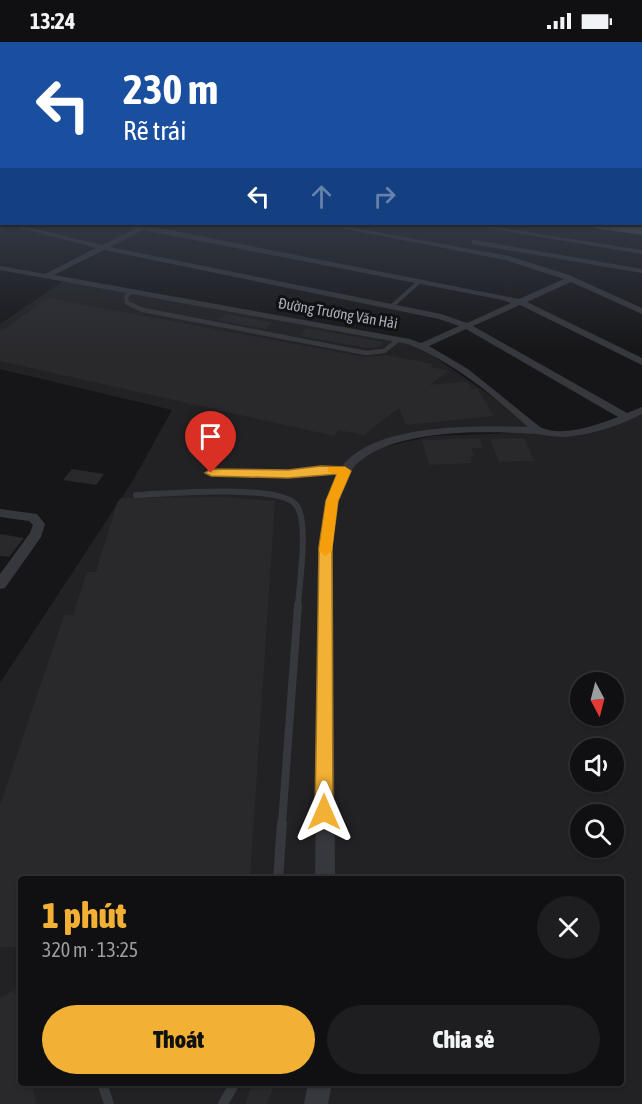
<!DOCTYPE html>
<html lang="vi">
<meta charset="utf-8">
<style>
:root{--surface:#101012;--page:#1e1e20;--text:#f1f3f6;--muted:#9c9d9f;--line:#303032;--accent:#f2b134}
body{margin:0;font-family:"Asap Condensed",sans-serif;background:var(--page);color:var(--text);height:100vh;display:flex;flex-direction:column;font-size:22px;white-space:nowrap}
*{box-sizing:border-box;margin:0}
p{font-size:20px;color:var(--muted)}
.icon{flex:none;width:33px;height:33px;fill:none;stroke:currentColor;stroke-width:2;stroke-linecap:round;stroke-linejoin:round}
.map{position:relative;flex:1;overflow:hidden}
.sheet{position:absolute;left:18px;top:834px;width:606px;height:210px;display:flex;flex-direction:column;background:var(--surface);border-radius:6px;box-shadow:0 2px 4px #0004,0 0 0 2px var(--line)}
.sheet>*{flex:none}
.top-card{position:absolute;left:0px;top:0px;width:642px;height:183px;box-shadow:0 2px 4px #0004,0 0 0 2px var(--line);background:#1a4fa0;color:#fff;overflow:hidden}
.needle{width:39px;rotate:173deg}
.fabs{position:absolute;left:570px;top:630px;display:grid;gap:12px}
.fabs a{display:grid;place-items:center;width:54px;height:54px;border-radius:50%;background:var(--surface);box-shadow:0 2px 4px #0004,0 0 0 2px var(--line);font-size:30px}
.pin{position:absolute;display:grid;place-items:center;width:51px;height:51px;color:#fff;margin:-62px -26px;border-radius:50% 50% 50% 0;rotate:-45deg;box-shadow:0 0 6px #0007}
.pin .icon{rotate:45deg}
.me{position:absolute;width:66px;margin:-33px;rotate:0deg;stroke-linejoin:round;filter:drop-shadow(0 0 4px #0008)}
.turn{display:flex;align-items:center;gap:21px;height:126px;padding:0 24px;font-size:27px}
.turn .icon{width:78px;height:78px;stroke-width:2.5}
.turn b{display:block;font-size:42px;line-height:51px}
.lanes{display:flex;align-items:center;height:57px;padding:0 24px;background:#0003;justify-content:center;gap:30px;direction:ltr}
.lanes .off{opacity:.35}
.round{display:grid;place-items:center;flex:none;width:63px;height:63px;border-radius:32px;background:var(--page)}
.head{display:flex;align-items:center;justify-content:space-between;height:102px;padding:0 24px}
h1{font-size:36px;font-weight:800;line-height:45px;color:var(--accent)}
.action{display:flex;gap:12px;margin-top:auto;padding:12px 24px}
.action a{flex:1;height:69px;border-radius:36px;background:var(--accent);color:#111;font-size:24px;font-weight:800;line-height:69px;text-align:center}
.action a+a{background:var(--page);color:var(--text)}
.status{display:flex;justify-content:space-between;align-items:center;height:42px;padding:0 30px;background:var(--surface);direction:ltr}
.status svg{height:16px;fill:currentColor}
.map>svg:first-child{display:block}
.built{fill:#222225;fill-rule:evenodd}
.building{fill:#29292c}
.lines{fill:none;stroke-linecap:round;stroke-linejoin:round}
.service-far4{stroke:#37383d;stroke-width:4}
.service-far3{stroke:#37383d;stroke-width:4.5}
.service-far2{stroke:#37383d;stroke-width:6}
.service-far1{stroke:#37383d;stroke-width:8}
.service{stroke:#37383d;stroke-width:10}
.minor{fill:#37383d;fill-rule:evenodd}
.primary{fill:#53555c;fill-rule:evenodd}
.trunk{fill:#5b5e65;fill-rule:evenodd}
.route{fill:#f2b134;stroke:#9d7322;stroke-width:1.5}
.slow{fill:#f59e0b}
.labels{text-anchor:middle;dominant-baseline:central;stroke-width:6;stroke-linejoin:round;paint-order:stroke}
.far-street-label{font-size:15px;fill:#a8adb8;stroke:#111113}
</style>
<div class="status"><b>13:24</b><svg viewBox="0 0 49 12"><path d="M0 12V9h3v3zM5 12V6h3v6zM10 12V3h3v9zM15 12V0h3v12zM26 1h20v11H26zM47 4h2v5h-2z"/></svg></div>
<div class="map">
<svg width="642" height="1062" viewBox="0 0 642 1062">
<rect width="100%" height="100%" fill="#161618"/>
<g class="built">
<path d="M63,239l337,60 20,6 86,59 28,23 -86,1 -88,21 -18,18 -14,32 -9,378h-298v204h291l-4,21h-308v-421l133,-203 39,-70 -172,-41v-45z"/>
<path d="M642,371v691h-318l3,-21h294v-204h-290l-3,-294 8,-83 12,-31 7,-9 24,-14 53,-12 166,-6zM580,640h34v34h-34zM580,706h34v34h-34zM580,772h34v34h-34z"/>
</g>
<g class="building">
<path d="M48,256l317,59 21,-2 47,9 -2,3 18,4 -20,14 38,-4 5,8 5,-1 17,28 -88,9 -7,-17 -35,27 -26,-5 -4,6 -334,-75v-29z"/>
<path d="M225,272l27,5 20,3 -7,7 -47,-9z"/>
<path d="M306,286l77,14 -3,5 -14,1 -66,-12z"/>
<path d="M480,396l3,10h-12l3,9h-4l2,6 -43,2 -7,-25z"/>
<path d="M524,396l10,23 -35,1 -9,-23z"/>
<path d="M72,427l32,5 -8,11 -33,-5z"/>
<path d="M224,455l51,4 -25,378h-229v68h-21v-142l64,-190h9l14,-43h9l21,-69 4,-5z"/>
<path d="M0,492l24,4 -15,19 -9,-1z"/>
<path d="M15,948l6,33v60h11l4,21h-36v-106z"/>
<path d="M253,1041h22l-8,21h-22z"/>
</g>
<g class="lines">
<g class="service-far4">
<path d="M131,249l-5,6 1,6 9,4"/>
<path d="M392,264l28,-25"/>
</g>
<path class="service-far3" d="M132,263l11,5 223,43 18,-2 14,-11"/>
<g class="service-far2">
<path d="M211,431l77,1 33,-5 24,2"/>
<path d="M136,453c30,-1 146,-12 161,11 12,18 2,79 1,100"/>
</g>
<path class="service-far1" d="M282,782l16,-219"/>
<g class="service">
<path d="M278,837l4,-56"/>
<path d="M102,1041l7,21"/>
<path d="M223,1062l12,-21"/>
</g>
<g class="minor">
<rect x="0" y="173" width="2" height="4"/>
<path d="M5,182h9l88,21 33,-16 -16,-5 25,1 375,74 45,-20 -59,-19 -185,-36h12l177,32 60,19 73,33v6l-71,-32 -44,20 115,56v7l-122,-60 -47,21 154,87 15,-6v7c-23,12 -51,21 -78,23 -10,0 -18,-2 -27,-3 -50,-3 -155,-7 -187,38 -14,21 -15,51 -17,75l2,332h-20l4,-332c4,-27 6,-56 22,-79 32,-46 136,-42 187,-41 -35,-32 -75,-65 -120,-83l-408,-74v-4l45,8 51,-26zM143,188l360,70 8,3 -44,20 -26,-9 -331,-67zM104,208l335,69 20,7 -38,17 -11,-4 -356,-64zM466,287l152,88c-22,8 -55,21 -78,10l-72,-58 -39,-23z"/>
<path d="M464,182h13l165,26v4z"/>
<path d="M475,198l167,29v4l-170,-29v-4z"/>
<path d="M0,467l37,5 8,10 -4,13 -36,51 -5,1v-15l30,-41 3,-8 -4,-4 -29,-4z"/>
<path d="M308,1041h24l-4,21h-24z"/>
</g>
<path class="primary" d="M581,182h24l37,5v6l-56,-8z"/>
<path class="trunk" d="M597,182l45,2v8l-39,-7z"/>
</g>
<linearGradient id="sky" x2="0" y2="1"><stop stop-color="#0c0c0d"/><stop offset="0.52" stop-color="#363c48"/><stop offset="1" stop-color="#363c48" stop-opacity="0"/></linearGradient>
<rect width="642" height="311" fill="url(#sky)"/>
<path class="route" d="M321,424l24,1 6,4 -13,30 -6,46 1,265 -2,7 -7,2 -6,-2 -3,-7 4,-265 7,-46 11,-27 -49,4 -77,-2 -6,-3 6,-4 77,1z"/>
<path class="slow" d="M328,425h17l6,4 -13,30 -6,50 -7,5 -6,-5 7,-50 11,-27 -9,-2z"/>
<g class="labels">
<g class="far-street-label">
<text transform="translate(338 271) rotate(10)">Đường Trương Văn Hải</text>
</g>
</g>
</svg>
<div class="fabs">
<a><svg class="needle" viewBox="-14 -14 28 28"><path d="M0-13l5 13h-10z" fill="#e53935"/><path d="M0 13l5-13h-10z" fill="#9c9d9f"/></svg></a>
<a><svg class="icon" aria-label="sound" viewBox="0 0 24 24"><path d="M4 9h4l5-4v14l-5-4H4zM17 9q2 3 0 6"/></svg></a>
<a><svg class="icon" aria-label="search" viewBox="0 0 24 24"><circle cx="10" cy="10" r="6"/><path d="M15 15l6 6"/></svg></a>
</div>
<div class="pin" style="left:211px;top:431px;background:#d93025"><svg class="icon" aria-label="arrive" viewBox="0 0 24 24"><path d="M6 21V4h12l-3 4 3 4H6"/></svg></div>
<svg class="me" style="left:324px;top:770px" viewBox="-20 -20 40 40"><path d="M0-17L14 15 0 8-14 15z" fill="#f2b134" stroke="#fff" stroke-width="4"/></svg>
<div class="top-card">
<div class="turn"><svg class="icon" aria-label="left" viewBox="0 0 24 24"><path d="M17 20v-9H6M10 6l-5 5 5 5"/></svg><div><b>230 m</b>Rẽ trái</div></div>
<div class="lanes"><svg class="icon" aria-label="left" viewBox="0 0 24 24"><path d="M17 20v-9H6M10 6l-5 5 5 5"/></svg><svg class="icon off" aria-label="ahead" viewBox="0 0 24 24"><path d="M12 20V5M6 11l6-6 6 6"/></svg><svg class="icon off" aria-label="right" viewBox="0 0 24 24"><path d="M7 20v-9h11M14 6l5 5-5 5"/></svg></div>
</div>
<section class="sheet">
<div class="head"><div><h1>1 phút</h1><p>320 m · 13:25</p></div><a class="round"><svg class="icon" aria-label="close" viewBox="0 0 24 24"><path d="M6 6l12 12M18 6L6 18"/></svg></a></div>
<div class="action"><a>Thoát</a><a>Chia sẻ</a></div>
</section>
</div>
